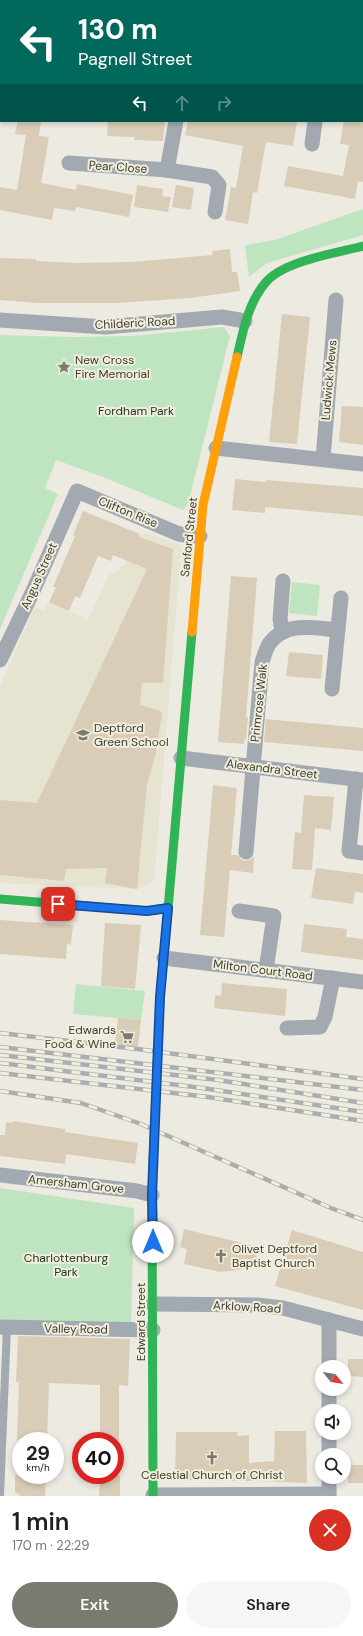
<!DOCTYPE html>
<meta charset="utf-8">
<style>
:root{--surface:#fff;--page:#f6f6f6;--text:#202124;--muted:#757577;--accent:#7b7a71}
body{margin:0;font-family:"DM Sans",sans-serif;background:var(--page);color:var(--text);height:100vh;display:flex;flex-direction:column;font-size:15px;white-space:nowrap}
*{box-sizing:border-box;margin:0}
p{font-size:13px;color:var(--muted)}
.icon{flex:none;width:22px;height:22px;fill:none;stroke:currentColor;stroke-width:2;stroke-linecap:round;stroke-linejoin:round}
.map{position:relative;height:1496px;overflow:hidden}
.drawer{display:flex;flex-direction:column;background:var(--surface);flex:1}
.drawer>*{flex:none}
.banner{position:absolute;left:0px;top:0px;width:363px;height:122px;box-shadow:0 2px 6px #0003;background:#00695c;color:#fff;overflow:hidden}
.needle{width:26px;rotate:120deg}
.controls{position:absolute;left:315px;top:1360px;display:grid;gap:8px}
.controls a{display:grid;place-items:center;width:36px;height:36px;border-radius:50%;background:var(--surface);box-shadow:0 2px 6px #0003;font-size:20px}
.speed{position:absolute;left:12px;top:1432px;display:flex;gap:8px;font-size:20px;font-weight:700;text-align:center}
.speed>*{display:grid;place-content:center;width:52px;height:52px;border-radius:50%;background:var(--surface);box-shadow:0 2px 6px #0003;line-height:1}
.speed small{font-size:10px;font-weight:400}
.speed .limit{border:6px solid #d22;background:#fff;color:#111}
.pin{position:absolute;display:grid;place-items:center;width:34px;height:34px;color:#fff;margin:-17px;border-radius:8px;box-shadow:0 2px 6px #0006}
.me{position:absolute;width:44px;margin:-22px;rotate:0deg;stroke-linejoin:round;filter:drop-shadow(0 0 3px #0008)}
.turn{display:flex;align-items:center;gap:14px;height:84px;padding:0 12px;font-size:18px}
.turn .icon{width:52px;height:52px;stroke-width:2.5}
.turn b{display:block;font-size:28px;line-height:34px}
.lanes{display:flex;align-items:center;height:38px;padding:0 12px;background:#0003;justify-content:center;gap:20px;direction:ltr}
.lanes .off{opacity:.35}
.round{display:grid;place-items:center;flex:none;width:42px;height:42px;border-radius:21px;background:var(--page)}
.head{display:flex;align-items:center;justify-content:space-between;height:68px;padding:0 12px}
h1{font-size:24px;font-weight:600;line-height:30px}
.button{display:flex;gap:8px;margin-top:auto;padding:8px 12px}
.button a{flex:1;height:46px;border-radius:24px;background:var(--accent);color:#fff;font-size:16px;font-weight:600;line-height:46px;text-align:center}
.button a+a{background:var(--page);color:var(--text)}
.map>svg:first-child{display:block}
.built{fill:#e7e3d1}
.green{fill:#bee5c0}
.building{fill:#dacdb8}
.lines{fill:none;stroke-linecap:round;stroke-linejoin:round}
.lane{stroke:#a2a9b1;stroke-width:8}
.street{stroke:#a2a9b1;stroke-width:15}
.fast{stroke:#30b455;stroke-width:9}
.slow{stroke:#ff9f0a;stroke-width:9}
.rail-casing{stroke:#abaeaf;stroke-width:4.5}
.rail{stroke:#f1eedc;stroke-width:3;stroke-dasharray:9;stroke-linecap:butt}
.route-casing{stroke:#114b97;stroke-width:10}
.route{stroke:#1a73e8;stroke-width:7}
.labels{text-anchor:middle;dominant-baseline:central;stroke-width:4;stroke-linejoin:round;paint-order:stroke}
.street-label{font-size:12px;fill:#3e3d35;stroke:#f1eedc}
.poi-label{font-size:12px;fill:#3e3d35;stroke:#f1eedc;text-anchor:start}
.park-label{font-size:12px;fill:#13361b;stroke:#f1eedc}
</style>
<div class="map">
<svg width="363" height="1496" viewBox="0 0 363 1496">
<rect width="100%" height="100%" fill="#eceae1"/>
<path class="built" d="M146,533l34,12 1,7 -27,329 -17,8 -137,-6v-197l35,-79 9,4 5,-9 39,18 22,-47h5l12,-11 6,-10 8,-17z"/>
<g class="green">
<path d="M363,209v26l-96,28 -18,14 -4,-32 30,-5z"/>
<path d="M224,327l6,9 -42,168 -5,6 -80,-33 -47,-17 -11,28 13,6 -58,135v-294l72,2 60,-1z"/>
<path d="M292,582l28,3 -3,31 -28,-3z"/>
<path d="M76,984l69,7 -4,29 -68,-6z"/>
<path d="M0,1188l134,20 -3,121h-131z"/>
</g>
<g class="building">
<path d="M18,121h23l-2,15 10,1 -8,46 35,7 1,-6 56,11 -4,22 -53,-10 -1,4 -21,-3 -2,12 -52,-10v-23l17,3 9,-55 -11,-1z"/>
<path d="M108,121h57l-2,20 -29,-1 1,-3 -28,-1z"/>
<path d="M188,121h109l-4,25 -27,-4 -9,51 -4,-1 -5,32 -23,-4 6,-33 5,1 7,-42 -58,-11z"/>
<path d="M344,121h19v61l-5,-1 -3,18 -71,-13 4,-20 55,10 6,-31 -9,-1z"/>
<path d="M137,185l26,4 -1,7 9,1 -3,15 -34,-5z"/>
<path d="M176,185l18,3 -3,22 -19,-3z"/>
<path d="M230,249l2,23h5l3,19 -50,7 -72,5h-81l-37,-3v-42l36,1v2l40,2 55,-1 82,-7 -1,-4z"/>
<path d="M282,314l28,3 -13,127 -28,-2z"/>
<path d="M342,406l21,1v38l-24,-3z"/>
<path d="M235,479l31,3 1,-2 96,8v28l-98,-9v6l-33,-3z"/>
<path d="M83,511l57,23 -1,3 34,12 -10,134h-21l-2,22 18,5 4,3 -6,40 -9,32 -10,104 -32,-6 2,-15 -41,1 -2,12 -64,-6v-75l37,3 110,-234 -34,-14 -2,6 -13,-5 -18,42 -5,-2 -6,15 -20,-9 7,-15h-3l22,-51 -2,-1z"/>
<path d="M231,576l26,2 -11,139h2l-2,23h-2v4l-26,-2z"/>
<path d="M289,652l34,3 -2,24 -35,-3z"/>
<path d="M266,719l97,9v23l-99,-9z"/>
<path d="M213,785l24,3 -6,67h7l3,4 4,2 4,-1 5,-3 -1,16 -23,-3 -6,67 -24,-2z"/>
<path d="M304,795l30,2 -3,33 -16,-2 -3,42 -20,-1 3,-37 6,1z"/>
<path d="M316,868l47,6v19l-8,-1 -2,12 -42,-6z"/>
<path d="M0,920l73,5 -2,20 -4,-1 -1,15 -66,-5z"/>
<path d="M105,923l36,2 -6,64 -34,-3z"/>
<path d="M304,924l43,5 -1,8 17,2v21l-62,-8z"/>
<path d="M222,983l65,6 -2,27 -71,-8 1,-13 6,1z"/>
<path d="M118,1018l23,2 -3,27 -23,-3z"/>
<path d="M13,1121l52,8v3l73,11 -3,21 -69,-10 -1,10 -65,-8v-21h5l1,-13 7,1z"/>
<path d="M184,1229l75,18 -6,21 -33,4 -36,-8 3,-15 -7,-2z"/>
<path d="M292,1230l71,22v58l-88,-24z"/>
<path d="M18,1336l112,3 -2,47 -9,-1v56h-19v-56l-51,-2 -2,58h-30l2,-59h-3z"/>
<path d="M348,1359h15v18l-15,-1z"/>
<path d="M275,1431h31l1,52 -49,-2 -83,-1 1,-48h62l-1,4 12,-1v28l25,-2z"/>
<rect x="348" y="1465" width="15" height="18"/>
<path d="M15,1475h31l-1,21h-24l-6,-4z"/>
<path d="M100,1475h20v21h-21z"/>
</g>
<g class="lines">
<path class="lane" d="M0,1496l7,-169"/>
<g class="street">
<path d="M354,1l1,-1"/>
<path d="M362,86l1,-1"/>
<path d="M0,111l1,-1"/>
<path d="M176,121l-9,49 45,7 7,8 -4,27"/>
<path d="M312,144l3,-23"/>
<path d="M69,163l98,7"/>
<path d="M0,320l105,7 117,-10 23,4"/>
<path d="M216,448l147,16"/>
<path d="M323,459l13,-159"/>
<path d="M282,631l-2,-12 3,-38"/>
<path d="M0,660l33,-69 44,-100 102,43 11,2h10"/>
<path d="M332,689l9,-91"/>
<path d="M181,758l182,22"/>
<path d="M356,779l-7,72 14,2"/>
<path d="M246,852l16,-190c2,-6 4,-13 7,-18 17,-23 44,-16 69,-14"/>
<path d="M239,911l35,5 -8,54"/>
<path d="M164,958l199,24"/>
<path d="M287,1028l33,-1 5,-10 8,-39"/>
<path d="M0,1175l137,16 15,4"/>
<path d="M153,1304l104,1 26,3 80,21"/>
<path d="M0,1327l153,3"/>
<path d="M329,1367v-47"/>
<path d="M329,1411v-22"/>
<path d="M329,1455v-22"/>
<path d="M329,1477v19"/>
<path d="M153,1495l176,-1"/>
</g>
<g class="fast">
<path d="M237,357c6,-26 11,-54 29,-75 18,-21 70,-29 97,-36"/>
<path d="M0,899l147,12 21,-3"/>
<path d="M165,944l27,-312"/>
<path d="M153,1496l-1,-301 2,-58"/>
</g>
<g class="slow">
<path d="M192,632l11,-127 34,-148"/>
<path d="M154,1137l6,-140 5,-53"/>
</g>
<g class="rail-casing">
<g id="rail">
<path d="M0,1033l137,16 226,30"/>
<path d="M0,1047l363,43"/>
<path d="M0,1055l218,25 145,23"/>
<path d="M0,1063l202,25 161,24"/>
<path d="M0,1073l208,24 155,24"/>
<path d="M0,1091l81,12 60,21 190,84 32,12"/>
</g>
</g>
<use href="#rail" class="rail"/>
</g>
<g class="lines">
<g class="route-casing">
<path id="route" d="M58,904l89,7 21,-3 -8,89 -8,198 1,47"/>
</g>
<use href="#route" class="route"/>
</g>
<defs>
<g id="sight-bare" transform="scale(1.08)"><path d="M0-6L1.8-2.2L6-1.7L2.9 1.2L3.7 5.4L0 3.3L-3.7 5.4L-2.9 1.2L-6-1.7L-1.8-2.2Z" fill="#7b7a71" stroke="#f1eedc" stroke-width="2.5" paint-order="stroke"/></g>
<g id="school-bare" transform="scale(1.08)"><path d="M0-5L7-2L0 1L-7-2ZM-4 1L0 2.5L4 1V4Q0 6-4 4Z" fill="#7b7a71" stroke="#f1eedc" stroke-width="2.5" paint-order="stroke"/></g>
<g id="supermarket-bare" transform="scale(1.08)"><path d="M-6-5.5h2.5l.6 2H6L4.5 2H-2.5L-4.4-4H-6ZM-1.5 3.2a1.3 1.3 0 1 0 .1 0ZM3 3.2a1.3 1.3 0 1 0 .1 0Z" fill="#7b7a71" stroke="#f1eedc" stroke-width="2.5" paint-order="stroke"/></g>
<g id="church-bare" transform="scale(1.08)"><path d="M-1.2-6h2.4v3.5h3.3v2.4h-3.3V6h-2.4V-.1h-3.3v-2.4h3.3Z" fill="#7b7a71" stroke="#f1eedc" stroke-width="2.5" paint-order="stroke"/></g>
</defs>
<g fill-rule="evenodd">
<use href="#sight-bare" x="64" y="367"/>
<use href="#school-bare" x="83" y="735"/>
<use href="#supermarket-bare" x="127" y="1037"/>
<use href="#church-bare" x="221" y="1256"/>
<use href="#church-bare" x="212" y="1458"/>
</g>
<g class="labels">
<g class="street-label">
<text transform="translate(118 167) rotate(4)">Pear Close</text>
<text transform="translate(135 323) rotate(-3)">Childeric Road</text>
<text transform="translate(329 380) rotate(-85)">Ludwick Mews</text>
<text transform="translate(128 512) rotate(22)">Clifton Rise</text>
<text transform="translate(189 537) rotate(-84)">Sanford Street</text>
<text transform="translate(39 576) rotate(-66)">Angus Street</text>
<text transform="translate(259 703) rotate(-84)">Primrose Walk</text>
<text transform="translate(272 769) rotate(7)">Alexandra Street</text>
<text transform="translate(263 970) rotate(7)">Milton Court Road</text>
<text transform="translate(76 1184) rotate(6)">Amersham Grove</text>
<text transform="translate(247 1307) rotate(3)">Arklow Road</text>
<text transform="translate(141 1322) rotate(-90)">Edward Street</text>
<text transform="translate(76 1329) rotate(1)">Valley Road</text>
</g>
<g class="poi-label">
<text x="75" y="360">New Cross<tspan x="75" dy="14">Fire Memorial</tspan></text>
<text x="94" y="728">Deptford<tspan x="94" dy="14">Green School</tspan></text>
<text x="116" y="1030" text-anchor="end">Edwards<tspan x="116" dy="14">Food &amp; Wine</tspan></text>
<text x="232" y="1249">Olivet Deptford<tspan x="232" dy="14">Baptist Church</tspan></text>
<text x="212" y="1475" text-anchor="middle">Celestial Church of Christ</text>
</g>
<g class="park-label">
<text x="136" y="411">Fordham Park</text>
<text x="66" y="1258">Charlottenburg<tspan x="66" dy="14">Park</tspan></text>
</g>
</g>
</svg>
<div class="controls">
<a><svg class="needle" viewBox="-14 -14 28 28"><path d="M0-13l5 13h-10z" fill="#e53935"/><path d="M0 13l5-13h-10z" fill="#757577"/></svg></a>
<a><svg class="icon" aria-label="sound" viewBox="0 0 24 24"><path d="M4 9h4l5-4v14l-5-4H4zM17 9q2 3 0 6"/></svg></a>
<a><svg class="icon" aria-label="search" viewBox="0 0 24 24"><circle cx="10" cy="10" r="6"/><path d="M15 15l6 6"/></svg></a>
</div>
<div class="speed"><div>29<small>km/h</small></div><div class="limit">40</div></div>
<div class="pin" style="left:58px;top:904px;background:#d93025"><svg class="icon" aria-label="arrive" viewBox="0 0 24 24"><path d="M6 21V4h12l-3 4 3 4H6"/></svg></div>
<svg class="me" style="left:153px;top:1242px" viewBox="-20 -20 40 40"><circle r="19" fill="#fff"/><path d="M0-13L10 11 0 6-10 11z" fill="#1a73e8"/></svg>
<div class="banner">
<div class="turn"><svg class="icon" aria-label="left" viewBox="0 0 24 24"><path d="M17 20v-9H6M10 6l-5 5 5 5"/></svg><div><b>130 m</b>Pagnell Street</div></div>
<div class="lanes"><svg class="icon" aria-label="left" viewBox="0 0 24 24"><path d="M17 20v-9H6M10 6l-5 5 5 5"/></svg><svg class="icon off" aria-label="ahead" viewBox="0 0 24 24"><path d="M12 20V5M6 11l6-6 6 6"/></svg><svg class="icon off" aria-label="right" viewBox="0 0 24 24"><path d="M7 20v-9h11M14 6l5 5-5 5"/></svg></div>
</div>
</div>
<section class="drawer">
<div class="head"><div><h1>1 min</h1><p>170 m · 22:29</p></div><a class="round" style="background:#d93025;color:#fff"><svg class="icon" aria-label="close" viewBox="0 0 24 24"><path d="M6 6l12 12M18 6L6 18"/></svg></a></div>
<div class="button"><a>Exit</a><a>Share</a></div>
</section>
